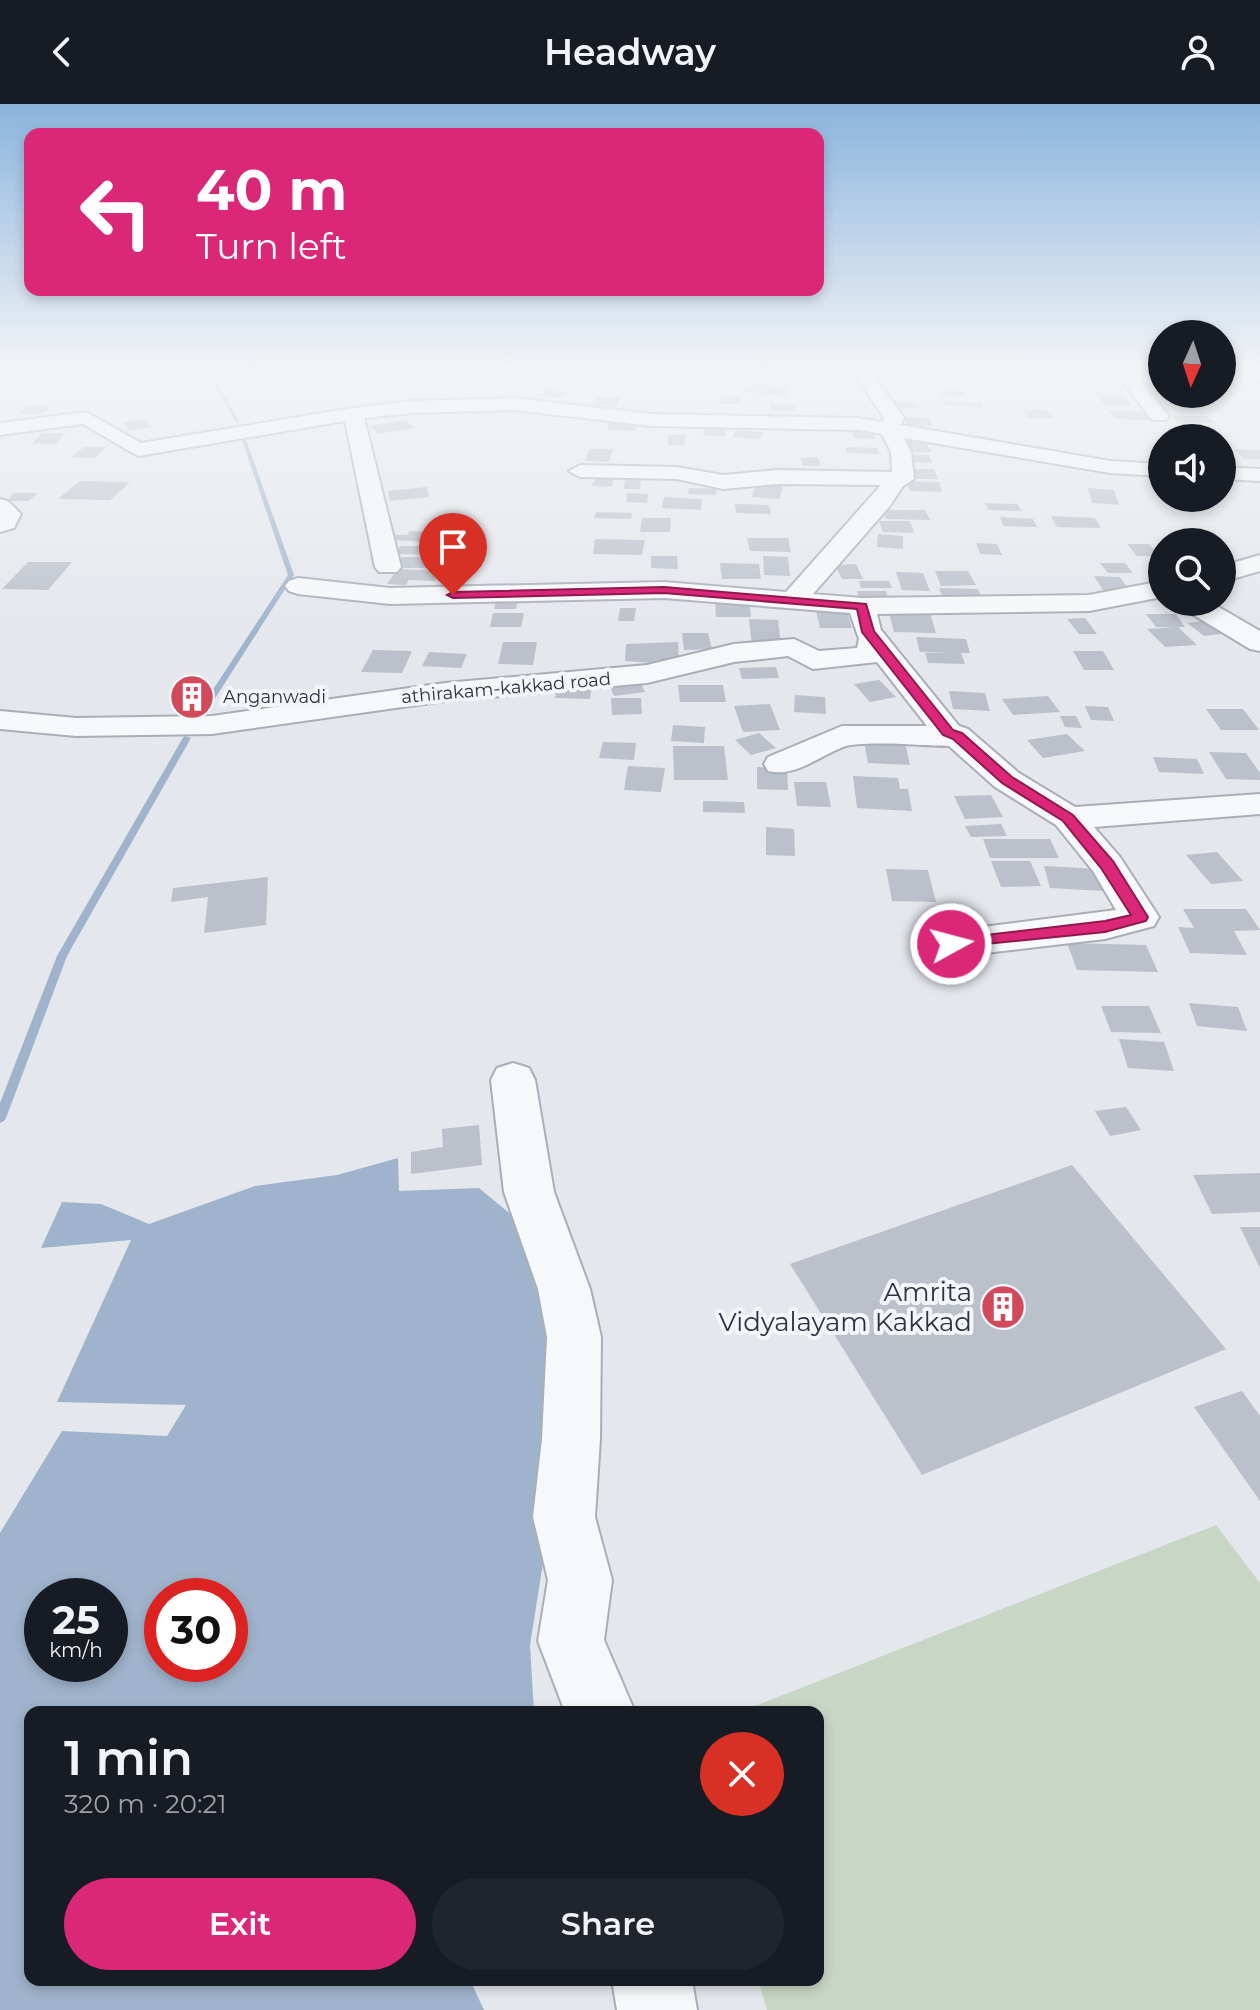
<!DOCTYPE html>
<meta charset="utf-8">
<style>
:root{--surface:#171b24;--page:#20242c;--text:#f1f3f6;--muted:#9ea1a6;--accent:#db2777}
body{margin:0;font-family:Montserrat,sans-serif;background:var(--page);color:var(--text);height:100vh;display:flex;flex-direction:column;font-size:30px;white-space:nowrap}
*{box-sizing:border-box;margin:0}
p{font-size:26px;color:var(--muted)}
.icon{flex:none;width:44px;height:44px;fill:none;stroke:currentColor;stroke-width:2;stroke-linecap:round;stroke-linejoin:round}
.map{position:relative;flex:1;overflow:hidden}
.panel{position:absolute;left:24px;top:1602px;width:800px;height:280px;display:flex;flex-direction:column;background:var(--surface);border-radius:16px;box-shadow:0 4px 12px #0003}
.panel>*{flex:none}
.top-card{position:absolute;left:24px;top:24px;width:800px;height:168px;border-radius:16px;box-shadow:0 4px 12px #0003;background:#db2777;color:#fff;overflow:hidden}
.needle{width:52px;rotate:183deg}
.tools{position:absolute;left:1148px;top:216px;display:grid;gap:16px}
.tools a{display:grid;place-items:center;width:88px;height:88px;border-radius:50%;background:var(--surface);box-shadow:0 4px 12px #0003;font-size:40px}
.speed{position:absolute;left:24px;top:1474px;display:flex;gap:16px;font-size:40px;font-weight:700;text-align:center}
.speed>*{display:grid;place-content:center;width:104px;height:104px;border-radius:50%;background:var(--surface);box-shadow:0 4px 12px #0003;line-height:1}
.speed small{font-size:20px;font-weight:400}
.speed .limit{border:12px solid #d22;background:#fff;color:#111}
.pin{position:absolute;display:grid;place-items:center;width:68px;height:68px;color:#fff;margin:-82px -34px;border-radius:50% 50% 50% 0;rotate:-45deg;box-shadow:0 0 8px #0007}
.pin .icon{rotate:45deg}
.me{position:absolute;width:88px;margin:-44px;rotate:83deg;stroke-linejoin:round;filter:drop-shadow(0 0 6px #0008)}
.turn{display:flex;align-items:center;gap:28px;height:168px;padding:0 40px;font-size:36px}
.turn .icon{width:104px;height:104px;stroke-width:2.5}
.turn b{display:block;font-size:56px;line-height:68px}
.round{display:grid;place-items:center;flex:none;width:84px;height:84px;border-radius:42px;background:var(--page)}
.headline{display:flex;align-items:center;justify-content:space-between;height:136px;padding:0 40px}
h1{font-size:48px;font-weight:600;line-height:60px}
.primary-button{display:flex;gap:16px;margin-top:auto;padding:16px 40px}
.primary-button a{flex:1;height:92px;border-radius:48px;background:var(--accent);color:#fff;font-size:32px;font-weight:600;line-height:92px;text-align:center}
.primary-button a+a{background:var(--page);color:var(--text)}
header{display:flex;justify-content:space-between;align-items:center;height:104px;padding:0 40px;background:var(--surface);font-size:36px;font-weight:600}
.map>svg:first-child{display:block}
.green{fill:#c9d6c5}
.water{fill:#9fb4cc;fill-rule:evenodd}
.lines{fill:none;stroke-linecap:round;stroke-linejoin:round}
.stream{fill:#9fb4cc;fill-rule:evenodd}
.building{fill:#bbc0ca}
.minor-casing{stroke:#a9aeb7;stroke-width:4}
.minor{fill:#f7f8fa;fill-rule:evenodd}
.route{fill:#db2777;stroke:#8e194d;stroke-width:2}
.labels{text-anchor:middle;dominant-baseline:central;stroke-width:8;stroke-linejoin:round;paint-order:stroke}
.far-street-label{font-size:18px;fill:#2b3445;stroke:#f4f6f9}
.far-poi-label{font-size:18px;fill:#2b3445;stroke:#f4f6f9;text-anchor:start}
.near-poi-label{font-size:26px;fill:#2b3445;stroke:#f4f6f9;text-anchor:end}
</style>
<header><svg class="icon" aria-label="back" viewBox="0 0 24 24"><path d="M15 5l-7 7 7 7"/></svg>Headway<svg class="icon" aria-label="person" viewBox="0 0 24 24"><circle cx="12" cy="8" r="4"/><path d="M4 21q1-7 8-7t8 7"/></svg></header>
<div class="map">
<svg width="1260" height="1906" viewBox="0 0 1260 1906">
<rect width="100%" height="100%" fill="#e4e7ec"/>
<path class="green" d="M1216,1421l44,58v427h-493l-9,-30h60v-268h-78z"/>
<path class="water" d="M398,1054l1,33 80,-3 36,30 36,123 5,140 -26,164 4,67h-504v268h440l14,30h-484v-477l62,-102 105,5 19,-31 -129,-3 74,-162 -90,8 21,-46 39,2 48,20 106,-38 82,-11zM42,1492h68v68h-68zM162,1492h68v68h-68z"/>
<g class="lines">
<g class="stream">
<path d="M205,265h4l31,54 -4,-1z"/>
<path d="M241,326l2,1 51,144 -89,139 -4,2 -4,-2 91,-139 -49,-144z"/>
<path d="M184,632l7,2 -124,218 -61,162 -2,3 -4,2v-20l57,-147z"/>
</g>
</g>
<g class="building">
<path d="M902,265l28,4 2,5h-21l-2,-6h-6z"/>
<path d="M747,279l43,3 -3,9 -44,-3z"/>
<path d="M545,286l21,1 -3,7 -22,-1z"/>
<path d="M942,286l22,1 2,6 -24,-1z"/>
<path d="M1095,288l26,1 11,13h-27z"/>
<path d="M722,292l19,1 -1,7h-19z"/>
<path d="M598,293l22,1 -2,8 -23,-1z"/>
<path d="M944,296l39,3 -1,5 -39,-3z"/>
<path d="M890,297l26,1 2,7 -26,-1z"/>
<path d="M771,299l25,1v7l-26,-1z"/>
<path d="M26,302h25l-9,8h-25z"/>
<path d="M1045,305l8,9h-24l-8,-8z"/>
<path d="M1109,306l43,2 6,8 -43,-1z"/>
<path d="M1172,312h35l7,7h-35z"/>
<path d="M905,313l25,1 3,8 -26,-1z"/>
<path d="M143,315l8,8 -21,4 -7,-8z"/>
<path d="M405,316l10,8 -37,6 -9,-8z"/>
<path d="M610,317l27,1 -2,9 -28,-1z"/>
<path d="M704,323l22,1 -1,8 -22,-1z"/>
<path d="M852,323l20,1 4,11 -22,-1z"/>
<path d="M736,326l27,2 -3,7 -27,-2z"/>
<path d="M42,329h24l-11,11h-24z"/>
<rect x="668" y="331" width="17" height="10"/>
<path d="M901,337h24l6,11h-25z"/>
<path d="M84,343h23l-13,11 -23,-1z"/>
<path d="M846,343l31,1 2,6 -32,-1z"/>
<path d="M589,345h24l-4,13 -24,-1z"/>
<path d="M1234,345l26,1v9h-16z"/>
<path d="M905,350l24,1 3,8 -25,-1z"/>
<path d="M818,353l3,9h-18l-3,-8z"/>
<path d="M908,365h26l4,10h-26z"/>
<path d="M595,375h19l-3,8 -20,-1z"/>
<path d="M625,376h16l-1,9h-16z"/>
<path d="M80,377l50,1 -20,18 -52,-1z"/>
<path d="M907,377l32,1 3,10 -32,-1z"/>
<path d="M755,380l28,2 -3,13 -28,-2z"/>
<path d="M427,383l2,10 -39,4 -2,-10z"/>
<path d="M689,384l27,1v6l-28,-1z"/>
<path d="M1088,384l26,2 5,15 -27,-2z"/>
<path d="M14,389h23l-8,8h-23z"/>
<path d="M627,389l21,1 -1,9 -21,-1z"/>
<path d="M664,393l38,2 -1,11 -39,-2z"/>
<path d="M1191,394h22l5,7 -22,-1z"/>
<path d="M985,399l32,1 5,7 -33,-1z"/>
<path d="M735,400l34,1 2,9 -35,-1z"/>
<path d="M882,406h43l5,10 -44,-1z"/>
<path d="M596,408l36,1 -1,6 -37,-1z"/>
<path d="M1051,412l44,2 6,10 -44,-1z"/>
<path d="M1000,413l33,2 4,8 -34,-1z"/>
<path d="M642,414h29l-1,14h-30z"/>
<path d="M879,417h31l4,12 -31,-1z"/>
<path d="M410,427l35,1 -4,11 -47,-3 2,-5h11z"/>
<path d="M878,430l25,2v13l-26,-2z"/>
<path d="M747,434h41l3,14 -41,-1z"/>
<path d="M595,435l50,1 -3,15 -49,-1z"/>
<path d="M976,439l21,1 5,11 -22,-1z"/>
<path d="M1127,440h22l10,12h-22z"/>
<path d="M400,442h37l-2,5h7l-1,4 -45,-1z"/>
<path d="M651,452h26l1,13 -27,-1z"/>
<path d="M763,452l25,1 2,19 -26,-1z"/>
<path d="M402,453h44l-4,11h-45z"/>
<path d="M28,458h44l-24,28 -46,-1z"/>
<path d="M720,459l39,1 2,15h-39z"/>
<path d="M1100,459h25l8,10h-25z"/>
<path d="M856,460l7,15h-21l-7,-14z"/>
<path d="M397,465l43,2 -5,10 -26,-1 -3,5 -19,-1z"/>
<path d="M935,467h33l8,14 -35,1z"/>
<path d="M896,468l27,1 7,18 -28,-1z"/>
<path d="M1094,472l26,1 9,13h-26z"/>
<path d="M859,477h30l3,7h-31z"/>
<path d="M939,484l39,1 6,14 -40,-1z"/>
<path d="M857,487h29l3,9h-29z"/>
<path d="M497,492h22l-3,13h-22z"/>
<path d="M715,496l34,1 2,16h-35z"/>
<path d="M620,504h16l-2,13h-16z"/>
<path d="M820,504h26l6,20h-32l-4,-17h5z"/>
<path d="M889,508l41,1 6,20 -42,-1z"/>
<path d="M493,509h31l-3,14h-31z"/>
<path d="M1146,510h30l9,13h-7l19,18 -32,2 -18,-18 27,-2h-18z"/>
<path d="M1085,514l12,16h-18l-12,-15z"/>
<path d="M749,515l29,1 3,26h-29z"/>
<path d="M1210,516l18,13 -24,3 -17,-13z"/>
<path d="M682,529h26l4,16 -28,1z"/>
<path d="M916,533l50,2 4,14h-9l4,11 -37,-1 -3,-10h26l-31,-1z"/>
<path d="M503,538h34l-4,23 -35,-1z"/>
<path d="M678,538l1,23 -54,-4 1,-17z"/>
<path d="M373,546l39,1 -10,22 -41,-1z"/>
<path d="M1073,547h30l11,19h-30z"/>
<path d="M429,548l38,2 -6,14 -39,-2z"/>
<path d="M776,563l3,11 -37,1 -3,-11z"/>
<path d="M638,574l7,14 -31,4 -6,-14z"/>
<path d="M879,576l17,17 -26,5 -16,-18z"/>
<path d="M557,581h35l-2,14 -35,-1z"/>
<path d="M678,581h45l3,17h-46z"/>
<path d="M183,586l29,2 -10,12 -29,-2z"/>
<path d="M949,587l36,2 5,18 -37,-2z"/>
<path d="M795,591l30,2 1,17 -32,-2z"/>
<path d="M1048,592l12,16 -47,3 -11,-16z"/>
<path d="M611,594h30l1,16 -30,1z"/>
<path d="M770,600l10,26 -37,2 -9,-26z"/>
<path d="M1085,602l23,1 6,14 -23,-1z"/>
<path d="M1206,605h37l16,21h-38z"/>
<path d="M1060,612h16l6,12 -17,-1z"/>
<path d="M673,621l32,2 -1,16 -33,-2z"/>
<path d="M759,629l17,15 -25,7 -16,-15z"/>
<path d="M1067,630l18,17 -42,7 -16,-18z"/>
<path d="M603,638l33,1 -2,17 -35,-2z"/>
<path d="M864,638l41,1 5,22 -42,-2z"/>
<path d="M673,642h51l4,34h-54z"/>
<path d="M1209,648l37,1 14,20v7l-34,-1z"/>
<path d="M1153,653l44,2 7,15 -45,-2z"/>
<path d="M628,662l37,2 -4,24 -37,-2z"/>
<path d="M757,663l30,1 1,22 -31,-1z"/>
<path d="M853,672l45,2 2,11h8l4,22 -55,-3z"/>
<path d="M794,678h32l5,25 -34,-1z"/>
<path d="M991,691l12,22 -38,2 -11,-23z"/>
<path d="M703,697l41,1 1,11 -42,-1z"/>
<path d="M1001,720l6,12 -36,1 -6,-11z"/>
<path d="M766,723l28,2 1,27 -29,-1z"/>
<path d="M983,735h67l9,19h-69z"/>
<path d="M1217,748l26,29 -32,3 -25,-29z"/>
<path d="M991,757h39l11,25 -40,1z"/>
<path d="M1044,762l53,3 7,22 -54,-3z"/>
<path d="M886,765l42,1 8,32 -44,-1z"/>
<path d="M268,773l-2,48 -62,8 4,-36 -37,5 2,-14z"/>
<path d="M1183,805h63l14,21 -26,1 13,24 -57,-2 -12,-26 16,1z"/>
<path d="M1067,839l79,2 12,27 -81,-2z"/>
<path d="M1189,899l49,4 9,24 -50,-5z"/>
<path d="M1101,902h48l12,27 -50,-1z"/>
<path d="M1119,935l45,3 10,29 -46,-3z"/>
<path d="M1126,1003l15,23 -31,6 -15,-25z"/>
<path d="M479,1021l3,40 -71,9v-22l32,-5 -1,-18z"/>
<path d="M1072,1061l154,184 -304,126 -132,-211z"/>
<path d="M1260,1069v39l-48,2 -19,-39z"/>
<path d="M1240,1123h20v41z"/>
<path d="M1242,1287l18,25v85l-66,-94z"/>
</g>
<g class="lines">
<g class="minor-casing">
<g id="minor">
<path d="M864,265h18l-6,10 28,39 -3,7 209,36 52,3v12l-52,-3 -206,-35 7,14 3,27 -11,7 -14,21 -76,87 49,4 227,-3 73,-14v16l-73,14 -212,3 4,16 78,96 9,3 51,44 56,34 185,-13v20l-166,13 26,30 39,60 -5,9 -49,13 -154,18 -14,-3 -6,-10 6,-10 14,-3 165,-21 -23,-39 -37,-46 -61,-38 -46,-41c-25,0 -86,-6 -106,1 -24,9 -48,31 -75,24l-4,-7 4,-7 74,-31h85l-50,-64 -64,7 -25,-13 -54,6 -87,21 -202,18 -233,33 -136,2 -76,-7v-18l76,7 136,-2 233,-33 202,-18 87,-21 60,-5 25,12 38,-3 2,-9 -9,-26 -186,-15 -274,6 -92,-10 -9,-3 -4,-5 4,-5 9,-3 92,10 274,-6 122,10 95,-107 -104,-1 -54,5 -46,-10 -97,-2 -11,-6 11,-6 97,2 46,8 54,-5 115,2 -1,-20 -9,-18 -24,-4 -207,-4 -136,-16 -103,3 -48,5 37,149 -4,5h-18l-4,-5 -30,-146 -207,35 -55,-32 -83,11v-12l86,-11 55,31 212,-35 59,-7 103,-3 136,16 207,4 25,4 1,-4 -26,-39z"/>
<path d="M1238,265h22v13z"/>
<path d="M1137,270l25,1v10h-18l25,31 -3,4h-14l-29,-38z"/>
<path d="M1222,363l38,2v12l-38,-2z"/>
<path d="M0,395l8,2 13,13 -7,14 -14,4z"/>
<path d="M1260,451v16l-38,11v-16z"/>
<path d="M1178,498h32l50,29v20l-10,-2 -68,-41z"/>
<path d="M513,959l16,5 6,12 19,112 36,97 11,48 -1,102 -5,78 17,63 -8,60 31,72h-70l-27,-71 10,-61 -15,-63 9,-78 5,-102 -9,-48 -34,-97 -13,-112 6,-12z"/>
<path d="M612,1876h80l5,30h-80z"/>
</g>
</g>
<use href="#minor" class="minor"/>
</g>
<linearGradient id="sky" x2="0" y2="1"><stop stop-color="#8bb4dd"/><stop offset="0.5" stop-color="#f3f4f6"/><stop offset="1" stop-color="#f3f4f6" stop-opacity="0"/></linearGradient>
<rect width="1260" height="532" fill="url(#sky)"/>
<path class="route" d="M664,483l202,17 8,27 79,99 9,3 50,44 61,38 40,46 35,56 -2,4 -41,11 -160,16 -3,-4 9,-5 154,-18 26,-6 -30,-47 -38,-47 -61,-38 -49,-44 -10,-4 -81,-103 -5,-23 -193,-16 -211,5 -6,-3 6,-3z"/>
<defs>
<g id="building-disc" transform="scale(2.3)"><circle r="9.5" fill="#d1495b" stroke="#f4f6f9"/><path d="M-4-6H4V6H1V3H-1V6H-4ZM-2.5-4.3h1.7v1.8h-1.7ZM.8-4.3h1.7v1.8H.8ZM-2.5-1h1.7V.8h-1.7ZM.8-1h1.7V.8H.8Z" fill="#fff"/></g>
</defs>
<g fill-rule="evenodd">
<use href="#building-disc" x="192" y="593"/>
<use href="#building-disc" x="1003" y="1203"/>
</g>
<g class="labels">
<g class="far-street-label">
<text transform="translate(506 584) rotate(-5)">athirakam-kakkad road</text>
</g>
<g class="far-poi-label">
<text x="223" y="593">Anganwadi</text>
</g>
<g class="near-poi-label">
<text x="972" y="1188">Amrita<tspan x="972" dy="30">Vidyalayam Kakkad</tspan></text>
</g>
</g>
</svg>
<div class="tools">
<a><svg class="needle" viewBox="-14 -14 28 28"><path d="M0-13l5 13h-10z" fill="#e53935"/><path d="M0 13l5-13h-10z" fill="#9ea1a6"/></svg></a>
<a><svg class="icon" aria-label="sound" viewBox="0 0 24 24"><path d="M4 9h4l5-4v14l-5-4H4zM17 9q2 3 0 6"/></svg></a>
<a><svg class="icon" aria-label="search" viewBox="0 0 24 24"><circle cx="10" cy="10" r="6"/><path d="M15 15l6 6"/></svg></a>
</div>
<div class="speed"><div>25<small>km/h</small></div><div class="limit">30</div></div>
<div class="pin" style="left:453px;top:491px;background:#d93025"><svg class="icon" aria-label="arrive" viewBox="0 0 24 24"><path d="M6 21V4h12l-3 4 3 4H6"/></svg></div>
<svg class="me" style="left:951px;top:840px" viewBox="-20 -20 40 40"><circle r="17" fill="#db2777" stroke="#fff" stroke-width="3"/><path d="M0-11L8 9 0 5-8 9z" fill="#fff"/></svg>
<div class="top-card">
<div class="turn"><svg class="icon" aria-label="left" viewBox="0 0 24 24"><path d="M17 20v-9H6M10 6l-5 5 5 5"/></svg><div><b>40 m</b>Turn left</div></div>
</div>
<section class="panel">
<div class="headline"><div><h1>1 min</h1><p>320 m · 20:21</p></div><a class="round" style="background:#d93025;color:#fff"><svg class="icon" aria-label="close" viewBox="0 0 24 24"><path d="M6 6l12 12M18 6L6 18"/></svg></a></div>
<div class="primary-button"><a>Exit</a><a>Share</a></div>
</section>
</div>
